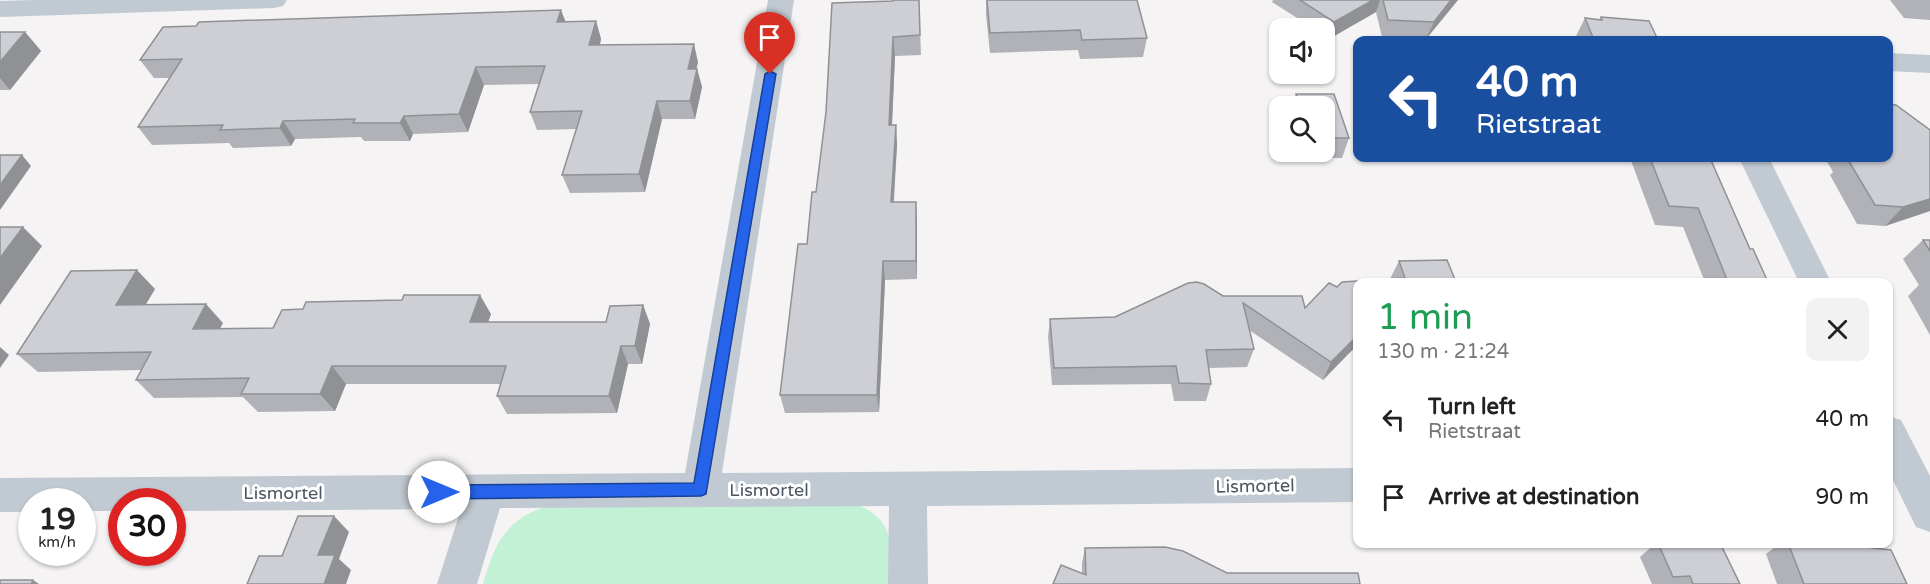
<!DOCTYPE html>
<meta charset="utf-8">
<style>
:root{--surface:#fff;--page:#f2f2f2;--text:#222;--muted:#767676}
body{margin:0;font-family:"Varela Round",sans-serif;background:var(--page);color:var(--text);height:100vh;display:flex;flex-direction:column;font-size:22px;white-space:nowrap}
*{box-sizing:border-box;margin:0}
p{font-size:20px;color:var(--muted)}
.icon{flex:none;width:33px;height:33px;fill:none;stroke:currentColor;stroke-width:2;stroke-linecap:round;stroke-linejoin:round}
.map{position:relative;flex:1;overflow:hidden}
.side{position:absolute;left:1353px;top:278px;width:540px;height:270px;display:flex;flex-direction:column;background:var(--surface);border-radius:12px;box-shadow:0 2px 4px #0004}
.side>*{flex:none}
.guide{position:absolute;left:1353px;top:36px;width:540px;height:126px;border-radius:12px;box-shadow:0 2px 4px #0004;background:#1a4fa0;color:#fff;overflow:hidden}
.tools{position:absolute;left:1269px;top:18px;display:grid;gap:12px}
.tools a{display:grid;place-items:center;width:66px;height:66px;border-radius:12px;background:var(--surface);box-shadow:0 2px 4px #0004;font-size:30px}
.speed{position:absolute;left:18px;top:488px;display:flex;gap:12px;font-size:30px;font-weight:700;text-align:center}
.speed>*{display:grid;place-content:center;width:78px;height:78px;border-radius:50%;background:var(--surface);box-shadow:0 2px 4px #0004;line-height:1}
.speed small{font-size:15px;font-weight:400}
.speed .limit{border:9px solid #d22;background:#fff;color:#111}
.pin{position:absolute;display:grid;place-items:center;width:51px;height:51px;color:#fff;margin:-62px -26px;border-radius:50% 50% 50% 0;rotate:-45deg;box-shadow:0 0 6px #0007}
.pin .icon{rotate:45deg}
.me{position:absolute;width:66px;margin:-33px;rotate:90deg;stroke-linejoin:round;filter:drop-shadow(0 0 4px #0008)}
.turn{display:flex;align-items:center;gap:21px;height:126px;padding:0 24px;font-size:27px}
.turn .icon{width:78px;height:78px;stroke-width:2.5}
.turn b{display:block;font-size:42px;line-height:51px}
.round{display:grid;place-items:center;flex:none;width:63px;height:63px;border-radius:12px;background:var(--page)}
.summary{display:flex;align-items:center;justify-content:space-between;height:102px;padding:0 24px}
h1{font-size:36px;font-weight:600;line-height:45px;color:#1e9e55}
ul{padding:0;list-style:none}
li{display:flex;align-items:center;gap:18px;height:78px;padding:0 24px}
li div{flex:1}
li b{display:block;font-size:22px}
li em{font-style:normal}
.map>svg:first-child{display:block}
.green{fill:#c3f1d5}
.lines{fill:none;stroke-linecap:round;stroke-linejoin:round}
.minor{fill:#c1cad2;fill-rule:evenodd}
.wall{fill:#b0b2b7}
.shaded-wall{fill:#909195}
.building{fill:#cdcfd5;stroke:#909195;stroke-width:1.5}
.route{fill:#2563eb;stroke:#184099;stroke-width:1.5}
.labels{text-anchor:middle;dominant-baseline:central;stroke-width:6;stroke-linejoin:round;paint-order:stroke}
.street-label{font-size:18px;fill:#4a5661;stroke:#fff}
</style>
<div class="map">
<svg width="1930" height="584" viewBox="0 0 1930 584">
<rect width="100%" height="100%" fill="#f5f3f3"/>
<path class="green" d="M853,503c43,16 38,41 39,81h-409c11,-38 21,-63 61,-77z"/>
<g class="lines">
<g class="minor">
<path d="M32,0h255l-4,6 -9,2 -274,9v-16z"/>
<path d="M768,0h26l-72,473 636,-5v34l-431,4 1,78h-40l1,-78 -389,2 -23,76h-40l24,-75 -289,2v-10h-50v10h-40v-10h-50v11h-32v-34l685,-5z"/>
<path d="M1888,53l42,2v18l-42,-2z"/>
<path d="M1739,158h30l62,124h-32z"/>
<path d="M1888,416l13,4 29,56v56l-14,-5 -28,-57z"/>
</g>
</g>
<g class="wall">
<path d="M919,0l2,55 -26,1 -3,69h4l1,20 -3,57 23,19v58l-32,1 -6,132 -94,1 -5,-18 36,-203 10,-80z"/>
<path d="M986,0h151l10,38 -4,19 -63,2 -2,-9 -88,3 -4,-38z"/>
<path d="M1273,0h185l-32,39 -44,-2 -6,-25 -47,27 -5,-3v-8h-11l-41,-26z"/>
<path d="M1890,0h40v20l-26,-2z"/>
<path d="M1601,17l57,23h-82l-1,-2 10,-20 14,2z"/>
<path d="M565,21h31l5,18 -1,6 98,17 -2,7h1l5,18 -7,32h-33l-17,73 -75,1 -8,-18 15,-46 -40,1 -7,-18 9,-28 -55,1 -16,47 -55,2 -3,7h-46l-3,-4 -66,2 -4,7 -58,2 -4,-5 -77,2 -14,-18 32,-49h-16l-14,-18z"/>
<path d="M0,32h25l16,19 -31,39h-10z"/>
<path d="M1296,94h38l15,44 -7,20h-38l-2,-6h22v-46h-32z"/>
<path d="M1630,158h80l40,91 18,33h-63l-22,-55 -28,-2z"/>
<path d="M1825,158h63l42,53 -45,15 -28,-2 -27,-49 3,-3z"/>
<path d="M1923,240h7v95l-22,-39 11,-11 -16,-26z"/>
<path d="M1447,260l9,22h-98v62l-35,36 -74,-50 5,19 -7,18 -38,1 2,16 -5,17h-32l-3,-17 -119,1 -4,-48 2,-18 65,-2 73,-34 9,-1 7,2 19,12h79l3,12 24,-25 8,4 5,-5 48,-3 9,-18z"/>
<path d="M155,289l-10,16 78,18 -3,5h53l218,-14 -3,8h118l37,-17 7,19 -8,40h-14l-11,49 -110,1 -10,-18 3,-12h-154l-11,27 -77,1 -15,-15 -89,1 -18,-18 5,-10 -103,2 -21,-18z"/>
<path d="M1656,543h64l20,41h-88l-12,-27z"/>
<path d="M1780,543h50l77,41h-130l-11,-30z"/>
<path d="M1085,548l142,25 -174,11 29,-11v-10z"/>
</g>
<g class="shaded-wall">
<path d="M1373,0h7l-4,12 -47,27 5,-17z"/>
<path d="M1451,0h7l-32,39 8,-17z"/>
<path d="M561,10l7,18 -11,-6z"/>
<path d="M596,21l5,18 -6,24 -6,-18z"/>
<path d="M25,32l16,19 -31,39 -10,-12v-16z"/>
<path d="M893,37l2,19 -4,89 -2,-20z"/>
<path d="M694,44l4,18 -6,25 -4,-18z"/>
<path d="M476,67l8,18 -16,47 -9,-18z"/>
<path d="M697,69l5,18 -7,32 -5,-18z"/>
<path d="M657,101l5,18 -17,73 -6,-18z"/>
<path d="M404,116l9,18 -3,7 -10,-18z"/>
<path d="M283,121l12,18 -4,7 -11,-18z"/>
<path d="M896,125l1,20 -5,76 -1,-19z"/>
<path d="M22,155l9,11 -31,44v-25z"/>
<path d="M1930,199v12l-45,15 18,-19z"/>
<path d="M916,202l1,19v58l-1,-18z"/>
<path d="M23,227l19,19 -42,59v-47z"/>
<path d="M883,261l2,19 -6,132 -2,-17z"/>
<path d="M137,270l18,19 -21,35 -18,-19z"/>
<path d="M480,295l11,19 -10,27 -11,-19z"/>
<path d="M206,304l17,19 -13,24 -17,-18z"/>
<path d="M643,305l7,19 -8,40 -7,-18z"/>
<path d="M1358,335v9l-35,36 8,-18z"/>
<path d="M621,346l7,18 -11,49 -8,-17z"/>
<path d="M0,347l9,8 -9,13z"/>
<path d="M332,366l14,18 -11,27 -15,-17z"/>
<path d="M334,516l15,16 -10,27 12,11 -5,14h-22l-6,-29z"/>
<path d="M33,580l6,4h-8z"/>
</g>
<g class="building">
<path d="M894,0h25l1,35 -27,2 -4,88h7l-5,77h25v59h-33l-6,134h-97l18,-151h9l5,-52h4l10,-80 6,-109 60,-2z"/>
<path d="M987,0h150l10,38 -65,2 -2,-10 -90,3z"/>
<path d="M1300,0h73l-39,22z"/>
<path d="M1383,0h68l-17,22 -46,-2z"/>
<path d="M561,10l-4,12 39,-1 -7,24 105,-1 -6,25h9l-7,32h-33l-18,73 -77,1 20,-64 -52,1 15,-46 -69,1 -17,47 -55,2 -4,7h-47l2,-4 -72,2 -3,7 -60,2 3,-5 -85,2 44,-68 -42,1 23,-33 33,-1 3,-4z"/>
<path d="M1601,17l48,4 9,19h-64l-9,-22 17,2z"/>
<path d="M0,32h25l-25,30z"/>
<path d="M1296,94h38l15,44h-25v-32h-24z"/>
<path d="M1888,104l8,1 34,25v69l-27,8 -28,-2 -28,-47h41z"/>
<path d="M0,155h22l-22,30z"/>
<path d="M1650,158h60l40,91h3l15,33h-40l-30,-74 -29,-2z"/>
<path d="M0,227h23l-23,31z"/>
<path d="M1923,240h7v11z"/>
<path d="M1447,260l9,22h-98v53l-27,27 -88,-59 11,46 -48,1 5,34 -32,-1 -3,-17 -122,2 -4,-49 65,-2 73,-34 9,-1 7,2 19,12h79l3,12 24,-25 8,4 5,-5 63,-4 -6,-17z"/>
<path d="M137,270l-21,35 90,-1 -13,25 80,-1 9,-18 21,-1 3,-7 96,-2 2,-5h76l-10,27h136l4,-16 33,-1 -8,41h-14l-12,50h-112l9,-30h-174l-12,28h-79l8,-16 -113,2 15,-28 -134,2 54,-83z"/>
<path d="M298,516h36l-16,39h17l-11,29h-77l12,-28h23z"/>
<path d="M1658,543h62l20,41h-47l-3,-8 -17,1z"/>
<path d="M1788,543h42l61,7 16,34h-103z"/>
<path d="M1165,547l18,4 44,22h131l2,11h-307l8,-19 25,10 -1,-27z"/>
<path d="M0,580h33l-2,4h-31z"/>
</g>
<path class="route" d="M770,71l6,3 -70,420 -5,2 -262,3 -5,-2 -2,-5 2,-5 5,-2 255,-2 71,-409z"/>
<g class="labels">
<g class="street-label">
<text transform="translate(1255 486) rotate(-1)">Lismortel</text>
<text x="769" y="490">Lismortel</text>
<text x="283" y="493">Lismortel</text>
</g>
</g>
</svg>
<div class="tools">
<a><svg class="icon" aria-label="sound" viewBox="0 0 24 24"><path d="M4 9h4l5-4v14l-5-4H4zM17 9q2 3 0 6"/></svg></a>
<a><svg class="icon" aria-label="search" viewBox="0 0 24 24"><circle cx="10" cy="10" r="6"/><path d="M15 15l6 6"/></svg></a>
</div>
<div class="speed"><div>19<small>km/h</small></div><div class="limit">30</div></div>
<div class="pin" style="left:770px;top:74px;background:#d93025"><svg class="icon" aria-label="arrive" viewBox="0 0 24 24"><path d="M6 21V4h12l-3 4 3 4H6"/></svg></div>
<svg class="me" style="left:439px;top:492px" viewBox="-20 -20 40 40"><circle r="19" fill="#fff"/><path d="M0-13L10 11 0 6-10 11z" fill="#2563eb"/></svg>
<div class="guide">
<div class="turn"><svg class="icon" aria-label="left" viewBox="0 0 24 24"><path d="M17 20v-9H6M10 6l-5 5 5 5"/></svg><div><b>40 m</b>Rietstraat</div></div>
</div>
<section class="side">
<div class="summary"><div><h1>1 min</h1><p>130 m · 21:24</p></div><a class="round"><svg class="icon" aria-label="close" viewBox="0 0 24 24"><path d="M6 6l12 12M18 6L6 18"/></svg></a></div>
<ul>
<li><svg class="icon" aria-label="left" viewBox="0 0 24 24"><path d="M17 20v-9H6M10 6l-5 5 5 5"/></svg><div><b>Turn left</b><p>Rietstraat</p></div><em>40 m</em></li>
<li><svg class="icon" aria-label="arrive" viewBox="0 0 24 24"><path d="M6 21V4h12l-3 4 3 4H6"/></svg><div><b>Arrive at destination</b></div><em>90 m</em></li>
</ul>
</section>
</div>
